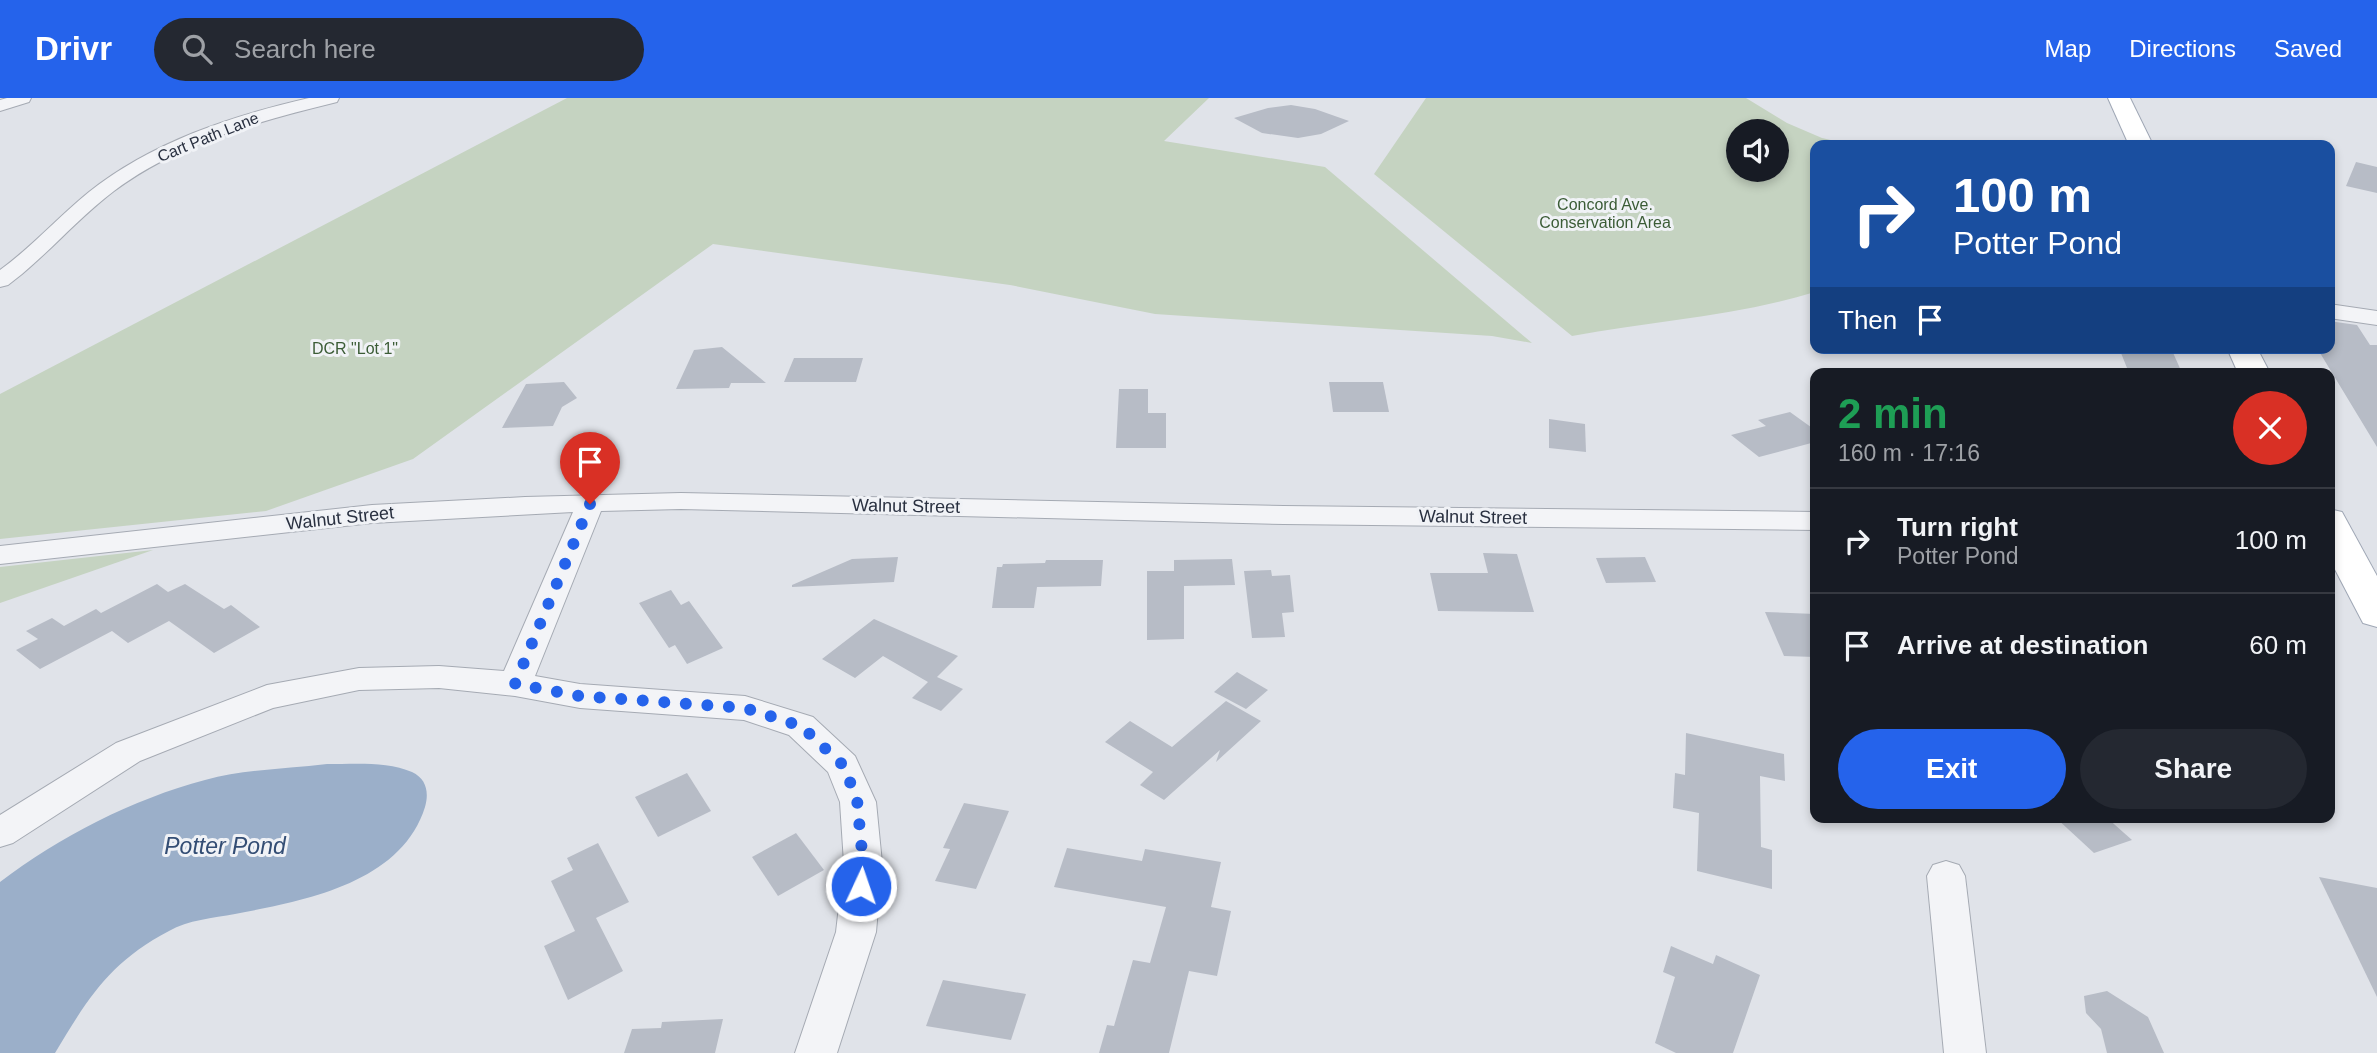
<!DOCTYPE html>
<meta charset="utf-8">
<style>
:root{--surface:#171b24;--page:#242831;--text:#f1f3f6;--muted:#9ea1a6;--line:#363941;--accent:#2563eb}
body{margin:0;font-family:Arial,sans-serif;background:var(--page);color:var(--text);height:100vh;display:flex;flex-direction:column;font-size:26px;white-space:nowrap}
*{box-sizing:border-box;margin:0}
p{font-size:23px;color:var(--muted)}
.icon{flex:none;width:38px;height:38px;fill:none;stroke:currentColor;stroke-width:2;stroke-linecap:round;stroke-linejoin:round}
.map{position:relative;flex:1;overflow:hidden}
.drawer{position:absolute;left:1810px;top:270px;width:525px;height:455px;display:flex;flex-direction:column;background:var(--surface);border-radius:14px;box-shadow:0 4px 10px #0003}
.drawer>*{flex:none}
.hud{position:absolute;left:1810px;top:42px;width:525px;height:214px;border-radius:14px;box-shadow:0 4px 10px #0003;background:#1a4fa0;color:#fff;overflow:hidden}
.fabs{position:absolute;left:1726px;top:21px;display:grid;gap:14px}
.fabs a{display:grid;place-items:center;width:63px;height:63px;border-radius:50%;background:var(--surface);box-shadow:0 4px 10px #0003;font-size:35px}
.pin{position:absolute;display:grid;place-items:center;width:60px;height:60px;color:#fff;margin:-72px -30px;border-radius:50% 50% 50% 0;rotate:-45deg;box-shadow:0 0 7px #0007}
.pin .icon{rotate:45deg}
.me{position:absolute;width:77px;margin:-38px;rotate:3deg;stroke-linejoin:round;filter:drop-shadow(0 0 5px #0008)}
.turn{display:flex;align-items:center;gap:24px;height:147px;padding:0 28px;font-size:32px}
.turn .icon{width:91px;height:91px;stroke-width:2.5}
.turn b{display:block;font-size:49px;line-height:60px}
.then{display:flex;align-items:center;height:66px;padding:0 28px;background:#0003;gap:14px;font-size:26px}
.round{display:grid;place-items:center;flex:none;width:74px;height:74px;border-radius:37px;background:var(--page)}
.headline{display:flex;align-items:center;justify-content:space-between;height:119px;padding:0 28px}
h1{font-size:42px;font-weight:600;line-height:52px;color:#1e9e55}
.action{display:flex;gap:14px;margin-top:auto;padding:14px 28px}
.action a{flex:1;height:80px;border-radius:42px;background:var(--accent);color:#fff;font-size:28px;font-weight:600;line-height:80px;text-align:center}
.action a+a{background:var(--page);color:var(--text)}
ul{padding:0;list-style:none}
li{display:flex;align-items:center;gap:21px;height:105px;padding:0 28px;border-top:2px solid var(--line)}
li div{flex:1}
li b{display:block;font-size:26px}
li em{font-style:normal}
header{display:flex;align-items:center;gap:42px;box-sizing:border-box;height:98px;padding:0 35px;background:var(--accent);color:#fff}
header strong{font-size:33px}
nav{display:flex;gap:38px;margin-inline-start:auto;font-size:24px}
.search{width:490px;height:63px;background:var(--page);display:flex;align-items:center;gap:18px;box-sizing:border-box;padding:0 24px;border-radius:38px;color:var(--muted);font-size:26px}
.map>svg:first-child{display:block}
.green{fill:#c5d3c1;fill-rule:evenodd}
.water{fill:#9bafc9}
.building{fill:#b7bcc6}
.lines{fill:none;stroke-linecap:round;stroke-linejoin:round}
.minor-casing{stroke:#a5aab3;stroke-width:2}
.major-casing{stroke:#9fa7b5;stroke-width:2}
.minor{fill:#f3f4f7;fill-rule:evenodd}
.major{fill:#fff;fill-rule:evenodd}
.route{stroke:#2563eb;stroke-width:12;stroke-dasharray:0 21.6}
.labels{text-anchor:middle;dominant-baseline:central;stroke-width:6;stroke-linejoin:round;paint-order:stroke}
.far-street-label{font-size:16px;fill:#293040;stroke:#f0f2f6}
.far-park-label{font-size:16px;fill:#3b5c36;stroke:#f0f2f6}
.street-label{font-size:18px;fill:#293040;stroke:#f0f2f6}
.near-water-label{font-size:23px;font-style:italic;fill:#334d74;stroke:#f0f2f6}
</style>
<header>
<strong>Drivr</strong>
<div class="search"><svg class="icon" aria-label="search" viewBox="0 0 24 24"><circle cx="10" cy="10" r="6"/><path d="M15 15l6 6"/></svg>Search here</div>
<nav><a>Map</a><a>Directions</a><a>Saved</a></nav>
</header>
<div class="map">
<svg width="2377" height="955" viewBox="0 0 2377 955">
<rect width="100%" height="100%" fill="#e0e3e9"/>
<g class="green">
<path d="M567,0h642l-45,43 161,26 207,176 -40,-7 -337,-22 -145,-29 -297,-41 -300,215 -147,52 -266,28v-145z"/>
<path d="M1426,0h320l41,25 35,15 26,6 77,-3 76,4h-186v147c-79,24 -162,29 -243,44l-198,-162zM1738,33h38v39h-38z"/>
<path d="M153,452l-153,53v-36z"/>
</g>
<path class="water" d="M327,666c27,0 60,-3 85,8 15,7 17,21 13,35 -24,77 -123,94 -190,107 -22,4 -47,6 -66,17 -59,31 -81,67 -114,122h-55v-171c59,-45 133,-83 205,-102 40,-11 82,-11 122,-16z"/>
<g class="building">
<path d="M1291,7l24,4 34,12 -28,13 -23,4 -36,-5 -28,-15 34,-10z"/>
<path d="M2356,64l21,5v26l-31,-7z"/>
<path d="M2329,223l28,4 13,20h7v102l-60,-99h12z"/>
<path d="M722,249l44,36h-35l-2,5 -53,1 18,-39z"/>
<path d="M2119,250h52l11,25h-53z"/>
<path d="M794,260h69l-7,24h-72z"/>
<path d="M564,284l13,16 -15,9 -9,19 -51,2 24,-44z"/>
<path d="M1329,284h54l6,30h-56z"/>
<path d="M1119,291h29v24h18v35h-50z"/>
<path d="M1790,314l25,18v12l-56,15 -28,-22 35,-9 -8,-6z"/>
<path d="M1549,321l36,5 1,28 -37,-4z"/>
<path d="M1483,455l34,1 17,58 -96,-1 -8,-38h58z"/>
<path d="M898,459l-4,25 -102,5v-2l60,-26z"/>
<path d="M1645,459l11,25 -50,1 -10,-25z"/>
<path d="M1232,461l3,26 -51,1v53l-37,1v-69h27v-11z"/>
<path d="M1046,462h57l-2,26 -64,1 -3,21h-42l5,-41h5l1,-3 42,-1z"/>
<path d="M1271,472l1,6 18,-1 4,37 -12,1 3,24 -33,1 -8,-67z"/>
<path d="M157,486l11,8 17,-8 39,25 7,-4 29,22 -46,26 -45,-32 -41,22 -16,-12 -72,38 -24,-19 22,-11 -12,-8 26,-13 12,8 32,-17 5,4z"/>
<path d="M671,492l10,15 8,-4 34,47 -36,16 -12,-19 -6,3 -30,-45z"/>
<path d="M1765,514l50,2v43l-31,-1z"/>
<path d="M874,521l84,37 -21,21 26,12 -22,22 -29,-13 16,-16 -45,-26 -28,22 -33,-19z"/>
<path d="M1237,574l31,18 -22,19 -32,-17z"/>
<path d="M1226,603l35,20 -45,41 4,-12 -56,50 -24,-15 13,-13 -48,-30 25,-21 42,26z"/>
<path d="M1686,635l98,21 1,27 -25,-5 1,71 11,3v39l-75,-18 2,-58 -26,-5 2,-35 10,2z"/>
<path d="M687,675l24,38 -53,26 -23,-40z"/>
<path d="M964,705l45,8 -33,78 -41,-8 15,-32 -7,-1z"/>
<path d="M2055,719h51l26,23 -38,13z"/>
<path d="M796,735l28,37 -46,26 -26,-39z"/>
<path d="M598,745l31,59 -33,16 27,53 -55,29 -24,-54 31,-15 -24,-50 22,-11 -6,-12z"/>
<path d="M1067,750l75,13 3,-12 76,13 -10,45 20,4 -14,65 -28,-5 -20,82h-70l8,-28 7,1 19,-66 17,3 16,-56 -112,-20z"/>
<path d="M2319,779l58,11v109z"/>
<path d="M1671,848l42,18 3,-9 44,20 -27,78h-57l-21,-10 20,-66 -12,-5z"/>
<path d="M943,882l83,14 -15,46 -85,-14z"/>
<path d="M2107,893l41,26 16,36h-57l-6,-24 -15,-16 -2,-17z"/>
<path d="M723,921l-8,34h-91l8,-24 29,-1 1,-6z"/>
</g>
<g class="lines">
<g class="minor-casing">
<g id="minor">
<path d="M7,0h24l-2,4 -29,9v-11z"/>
<path d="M309,0h30l-2,4c-78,19 -157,40 -223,89 -33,25 -60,56 -92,83l-14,11 -8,2v-17c32,-23 58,-53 89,-78 63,-50 142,-76 220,-94z"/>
<path d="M2329,206l48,7v14l-48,-7z"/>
<path d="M681,395l603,13 531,6v18l-531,-6 -603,-15 -80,2 -66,165 45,8 165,12 68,21 42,39 21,46 6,61 -6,69 -39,121h-42l41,-121 8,-69 -4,-61 -12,-30 -39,-37 -45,-15 -164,-12 -65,-12 -76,-8 -80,2 -86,18 -133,53 -127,82 -13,4v-32l116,-72 151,-58 92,-17 80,-2 65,5 69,-159 -201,11 -372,41v-18l372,-41 153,-8z"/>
<path d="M1946,763l13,4 6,11 21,177h-42l-17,-177 6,-11z"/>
</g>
</g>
<g class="major-casing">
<g id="major">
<path d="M2108,0h22l23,47h-24z"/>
<path d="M2227,250h30l13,25h-32z"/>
<path d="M2329,411l13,3 35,64v51l-14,-4 -34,-65z"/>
</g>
</g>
<use href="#minor" class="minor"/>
<use href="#major" class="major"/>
</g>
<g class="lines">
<path class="route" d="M590,406l-75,180 65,12 165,12 56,18 42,39 14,34 6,64 -2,23"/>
</g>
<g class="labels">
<g class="far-street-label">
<text transform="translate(208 39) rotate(-22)">Cart Path Lane</text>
</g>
<g class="far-park-label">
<text x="1605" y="106">Concord Ave.<tspan x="1605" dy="18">Conservation Area</tspan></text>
<text x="355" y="250">DCR "Lot 1"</text>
</g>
<g class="street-label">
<text transform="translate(906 408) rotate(1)">Walnut Street</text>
<text transform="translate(1473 419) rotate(1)">Walnut Street</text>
<text transform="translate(340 420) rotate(-6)">Walnut Street</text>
</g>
<g class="near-water-label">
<text x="225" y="748">Potter Pond</text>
</g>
</g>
</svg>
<div class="fabs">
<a><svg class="icon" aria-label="sound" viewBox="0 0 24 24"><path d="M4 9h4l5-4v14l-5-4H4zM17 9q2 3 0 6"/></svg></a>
</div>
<div class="pin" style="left:590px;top:406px;background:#d93025"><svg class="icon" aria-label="arrive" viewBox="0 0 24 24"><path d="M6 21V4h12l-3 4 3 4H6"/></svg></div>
<svg class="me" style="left:861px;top:788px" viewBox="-20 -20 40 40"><circle r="17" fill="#2563eb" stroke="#fff" stroke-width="3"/><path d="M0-11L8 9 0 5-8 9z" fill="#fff"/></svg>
<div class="hud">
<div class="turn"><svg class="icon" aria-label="right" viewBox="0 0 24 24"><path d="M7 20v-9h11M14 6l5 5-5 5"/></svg><div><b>100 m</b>Potter Pond</div></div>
<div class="then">Then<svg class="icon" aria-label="arrive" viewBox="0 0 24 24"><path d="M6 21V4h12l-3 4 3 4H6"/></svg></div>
</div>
<section class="drawer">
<div class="headline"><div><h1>2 min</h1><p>160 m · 17:16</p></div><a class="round" style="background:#d93025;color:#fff"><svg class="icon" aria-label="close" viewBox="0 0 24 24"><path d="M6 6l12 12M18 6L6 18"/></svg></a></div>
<ul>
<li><svg class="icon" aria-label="right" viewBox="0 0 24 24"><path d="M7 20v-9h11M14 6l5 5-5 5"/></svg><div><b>Turn right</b><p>Potter Pond</p></div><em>100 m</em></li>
<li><svg class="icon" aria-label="arrive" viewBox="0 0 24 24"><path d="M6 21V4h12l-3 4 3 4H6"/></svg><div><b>Arrive at destination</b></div><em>60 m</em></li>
</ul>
<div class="action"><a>Exit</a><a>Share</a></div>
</section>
</div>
